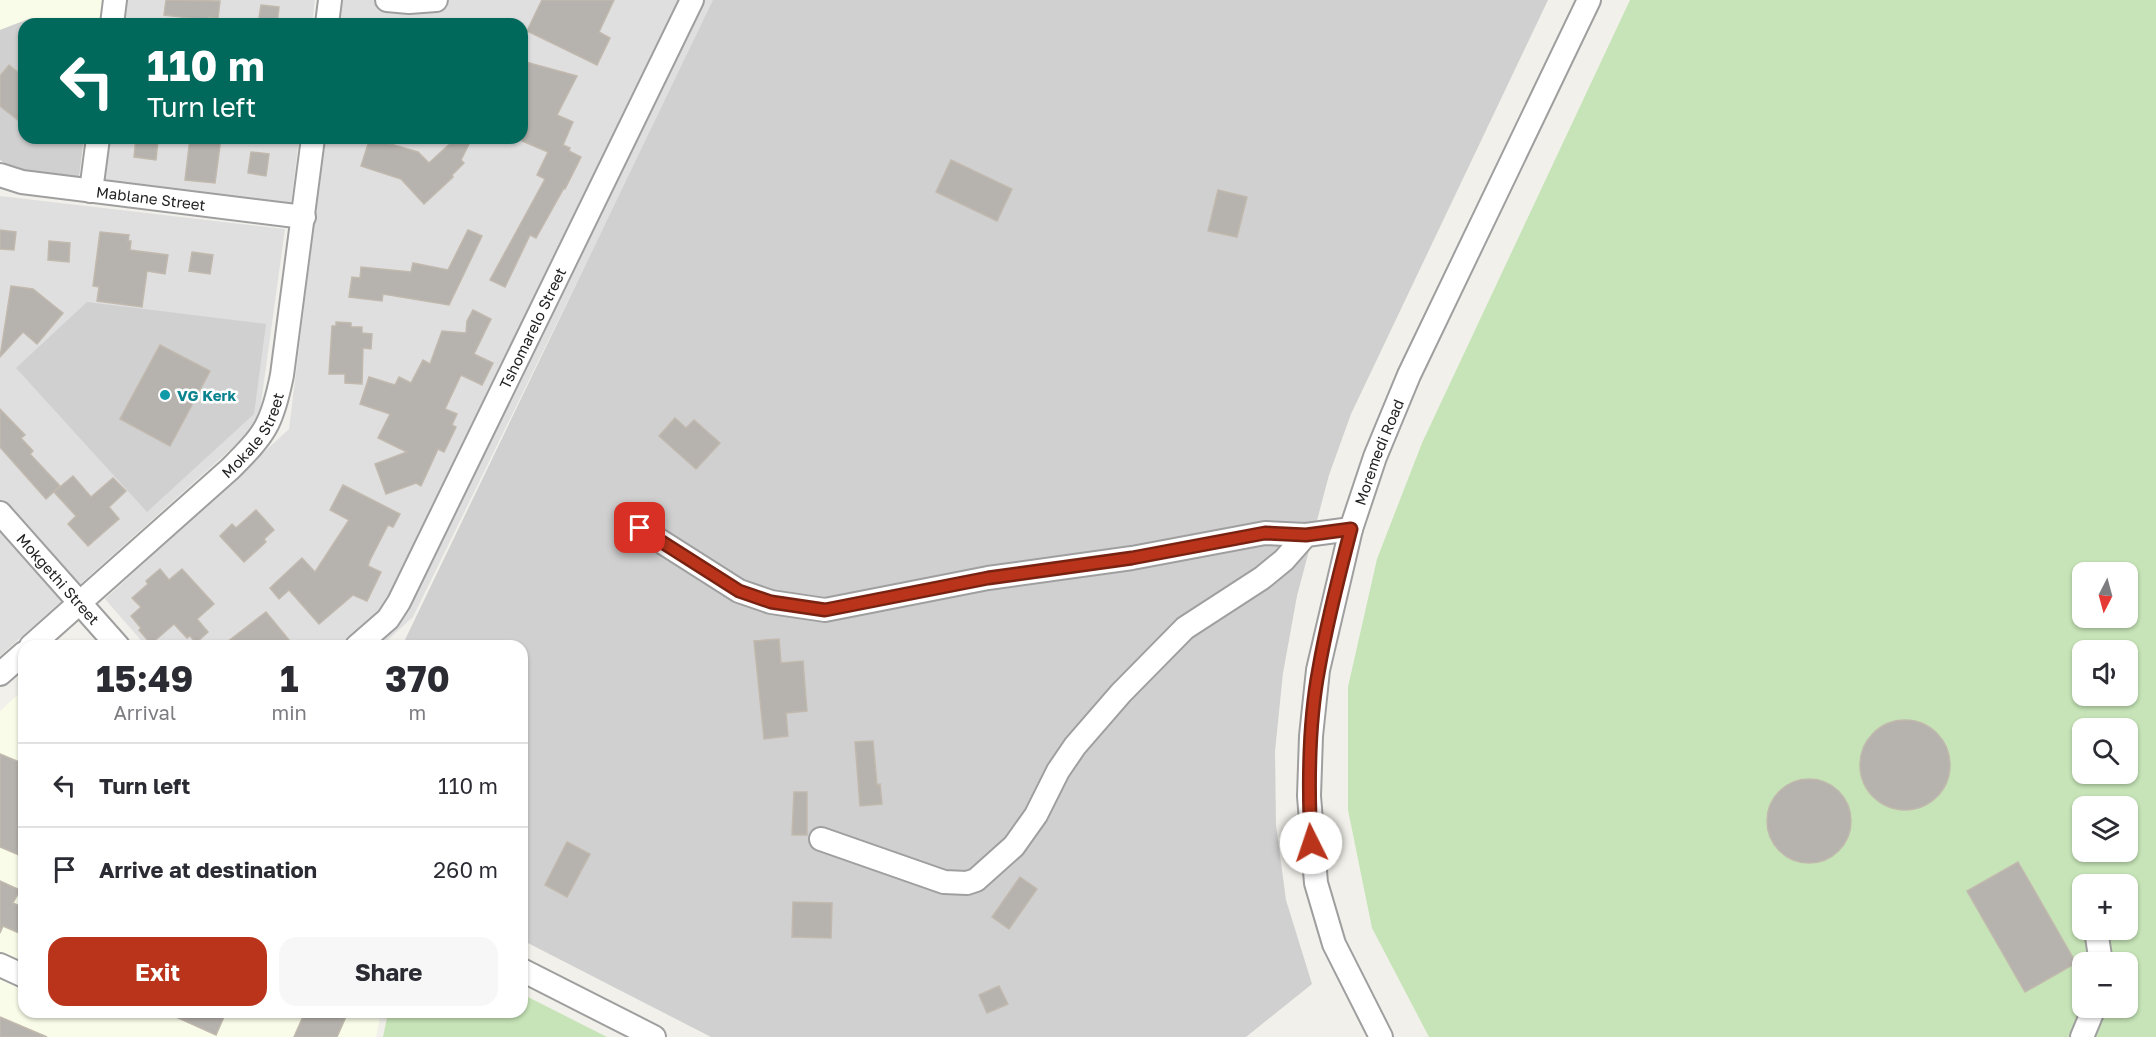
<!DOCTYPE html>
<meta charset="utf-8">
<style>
:root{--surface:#fff;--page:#f7f7f7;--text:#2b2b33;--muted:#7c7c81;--line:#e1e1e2;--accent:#b9341a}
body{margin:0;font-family:"Golos Text",sans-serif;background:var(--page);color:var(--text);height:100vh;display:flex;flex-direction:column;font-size:22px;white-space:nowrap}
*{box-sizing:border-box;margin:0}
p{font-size:20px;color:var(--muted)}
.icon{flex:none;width:33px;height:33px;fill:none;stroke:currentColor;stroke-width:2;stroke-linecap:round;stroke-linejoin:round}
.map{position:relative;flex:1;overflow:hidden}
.side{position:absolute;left:18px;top:640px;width:510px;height:378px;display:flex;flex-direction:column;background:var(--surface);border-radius:18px;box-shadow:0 2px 4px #0004}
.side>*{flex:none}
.top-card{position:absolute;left:18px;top:18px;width:510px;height:126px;border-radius:18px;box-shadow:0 2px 4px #0004;background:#00695c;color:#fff;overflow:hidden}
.needle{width:39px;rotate:186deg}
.buttons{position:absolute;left:2072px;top:562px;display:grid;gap:12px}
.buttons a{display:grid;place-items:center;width:66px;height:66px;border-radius:12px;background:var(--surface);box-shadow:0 2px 4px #0004;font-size:30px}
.pin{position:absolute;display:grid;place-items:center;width:51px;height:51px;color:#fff;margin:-26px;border-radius:12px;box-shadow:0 3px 9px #0006}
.me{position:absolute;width:66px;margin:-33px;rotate:356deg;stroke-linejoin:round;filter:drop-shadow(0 0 4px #0008)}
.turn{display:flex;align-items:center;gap:21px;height:126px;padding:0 30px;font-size:27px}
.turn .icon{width:78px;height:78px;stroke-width:2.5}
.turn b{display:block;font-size:42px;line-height:51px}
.eta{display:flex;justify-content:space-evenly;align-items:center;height:102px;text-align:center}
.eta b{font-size:36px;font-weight:700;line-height:42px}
.primary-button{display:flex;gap:12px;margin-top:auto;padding:12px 30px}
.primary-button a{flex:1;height:69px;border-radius:18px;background:var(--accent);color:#fff;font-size:24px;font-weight:700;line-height:69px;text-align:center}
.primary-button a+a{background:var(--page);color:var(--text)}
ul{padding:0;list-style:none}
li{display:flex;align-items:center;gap:18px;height:84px;padding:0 30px;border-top:2px solid var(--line)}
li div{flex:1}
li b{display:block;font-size:22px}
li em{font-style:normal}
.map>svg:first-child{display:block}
.residential{fill:#e0dfdf}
.education{fill:#f8fce8}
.religious{fill:#d0d0d0}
.grass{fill:#c6e4b7;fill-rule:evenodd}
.building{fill:#b6b2ad;stroke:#c1b9ae;stroke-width:1.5}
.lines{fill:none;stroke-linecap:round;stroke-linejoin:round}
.minor-casing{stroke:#9f9f9f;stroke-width:26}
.minor{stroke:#fff;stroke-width:22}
.route-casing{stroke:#782211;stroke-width:15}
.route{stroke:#b9341a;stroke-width:10}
.culture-dot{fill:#0f9aa8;stroke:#fff;stroke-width:2}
.labels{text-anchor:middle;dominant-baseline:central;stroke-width:5;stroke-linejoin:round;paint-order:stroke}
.street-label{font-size:15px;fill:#222;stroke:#fff}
.culture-label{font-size:15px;font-weight:bold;fill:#0d838f;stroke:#fff;text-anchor:start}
</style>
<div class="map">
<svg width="2156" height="1037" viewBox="0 0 2156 1037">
<rect width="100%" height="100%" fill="#f1f0ea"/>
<g class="residential">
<path d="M125,0h190l-3,24h-190z"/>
<path d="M342,0h373l-302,617 -32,29h-235l-41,-47 184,-170 36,-291h197v-114h-183z"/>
<path d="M108,138h191l-8,67 -189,-23z"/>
<path d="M0,196l285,33 -27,196 -258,231z"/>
</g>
<g class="education">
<path d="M0,0h102l-2,19 -69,-1 -31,12z"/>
<path d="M24,689v323l357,1 -5,24h-376v-326z"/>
</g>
<g class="religious">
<path d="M713,0h835l-197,414 -22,61 -32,121 -14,77 -8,78 1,74 10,75 26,84 -66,53h-535l-189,-97v-294h-120z"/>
<path d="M31,18l69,1 -1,5h-75v114h60l-5,40 -65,-8 -14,-10v-130z"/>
<path d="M87,302l179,22 -12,90 -107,98 -131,-144z"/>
</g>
<g class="grass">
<path d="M1630,0h526v1037h-727l-57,-109 -24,-118v-123l29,-128 45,-116zM2082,573h45v45h-45zM2082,651h45v45h-45zM2082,729h45v45h-45zM2082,807h45v45h-45zM2082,885h45v45h-45zM2082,963h45v45h-45z"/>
<path d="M522,994l85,43h-224l5,-24 134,-1z"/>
</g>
<g class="building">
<path d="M166,0l54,1 -2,17 -10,-1v3l-44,-5z"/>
<path d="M542,0h72l-15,32 11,6 -13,27 -70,-34z"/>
<path d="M261,5l18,2 -2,17h-19z"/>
<path d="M522,61l55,15 -20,39 16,7 -10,23 7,3 -1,3 12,6 -16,32 -1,-1 -28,50 -6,-3 -25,52 -15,-7 55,-101 -8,-4 11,-23 -26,-11z"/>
<path d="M9,65l15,12v48l-24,-19v-30z"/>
<path d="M136,138l22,2 -2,20 -22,-3z"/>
<path d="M190,138h31l-6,45 -30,-3z"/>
<path d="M370,138l48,14 11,11 27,-25h16l-11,22 3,3 -12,12 1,2 -29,27 -23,-25 -40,-13z"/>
<path d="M251,152l18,2 -3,22 -18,-3z"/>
<path d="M951,160l61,29 -15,32 -61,-29z"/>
<path d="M1218,190l29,7 -10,40 -29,-6z"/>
<path d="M0,230l16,2 -2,18 -14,-1z"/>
<path d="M468,230l14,6 -33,69 -66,-11 -1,7 -33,-4 3,-20 8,1 1,-11 50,5 2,-9 35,7z"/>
<path d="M100,232l29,3 -1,6h3l-1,9 38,5 -3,19 -18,-3 -5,36 -45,-6 2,-14 -6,-1z"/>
<path d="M49,241l21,2 -1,19 -21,-2z"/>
<path d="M192,252l21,3 -3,19 -21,-3z"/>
<path d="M11,286l22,3 30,24 -26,31 -14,-12 -23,25z"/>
<path d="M473,310l18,9 -17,35 19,9 -11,22 -21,-10 -16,34 12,5 -5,11 4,2 -12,25 -6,-3 -17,37 -5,-3 -30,11 -11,-30 32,-12 -29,-14 12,-24 -30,-10 9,-27 26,8 4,-8 12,6 12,-23 7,4 12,-33 24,2 1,-12z"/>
<path d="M336,322l15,1v4h11v6l10,1 -1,15 -8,-1 -1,36 -17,-1v-9h-16l3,-48h4z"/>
<path d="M160,345l50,26 -40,75 -50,-27z"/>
<path d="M0,409l25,26 -4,3 12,13 -3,3 30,32 -14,13 -46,-52z"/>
<path d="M675,418l11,10 8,-8 26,23 -24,26 -37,-33z"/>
<path d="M73,476l18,21 22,-19 13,13 -17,16 10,12 -31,27 -20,-22 8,-8 -22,-24z"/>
<path d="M343,485l57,29 -7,13 -5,-2 -18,35 -2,6 13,6 -14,29 -14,-6 -34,29 -30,-34 -10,9 -9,-11 32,-30 13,14 34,-52 -19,-10z"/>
<path d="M256,510l18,20 -10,9 2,3 -22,20 -24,-26 12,-12 4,4z"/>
<path d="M160,569l9,11 13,-11 32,35 -17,15 11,13 -12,11 -6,-7 -3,2 -13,-14 -23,20 -12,-14 2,-2 -10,-12 10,-9 -9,-9 16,-14 -2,-3z"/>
<path d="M266,612l28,34h-72z"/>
<path d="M779,639l2,24 22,-2 4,50 -21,2 2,23 -24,3 -10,-98z"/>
<circle cx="1905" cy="765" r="45"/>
<path d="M873,741l4,44 3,-1 2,20 -22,2 -5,-64z"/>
<path d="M0,754l24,10v93l-24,-10z"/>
<circle cx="1809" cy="821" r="42"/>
<path d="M794,792h13v43h-15z"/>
<path d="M567,842l23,12 -23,43 -22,-12z"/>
<path d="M2018,862l58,101 -51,29 -58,-101z"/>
<path d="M1020,877l17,12 -28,40 -17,-12z"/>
<path d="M0,881l20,9 -7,13 11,5v27l-21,-9 -3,7z"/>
<path d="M793,902l39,1 -1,35 -39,-1z"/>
<path d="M999,986l9,18 -21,9 -8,-18z"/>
<path d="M165,1012h61l-10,23z"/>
<path d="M305,1012h43l-11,25h-43z"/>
<path d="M0,1017l47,20h-47z"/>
</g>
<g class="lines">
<g class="minor-casing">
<g id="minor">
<path d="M387,0l22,2 27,-2"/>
<path d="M112,24l3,-24"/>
<path d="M327,24l3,-24"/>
<path id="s1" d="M0,175l22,7 282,35"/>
<path d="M91,191l7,-53"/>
<path id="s2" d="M0,513l118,133"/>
<path d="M640,528l99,63 32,11 54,8 163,-32 144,-20 133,-25 41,2 45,-6"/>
<path id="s3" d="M31,646l199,-177c35,-35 42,-44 52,-94l31,-237"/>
<path id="s4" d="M357,646l31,-27 11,-17 293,-602"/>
<path d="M0,674l24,-21"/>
<path d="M821,839l123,43 23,1 9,-3 38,-34 22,-31 22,-44 17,-25 46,-53 64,-65 77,-50 22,-18 22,-25"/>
<path d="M2096,930l5,33"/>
<path d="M0,965l24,11"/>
<path d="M522,970l132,67"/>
<path id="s5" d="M1381,1037l-47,-93 -18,-61 -7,-87 2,-60 7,-66 33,-141 24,-72 34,-82 180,-375"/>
<path d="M2082,1037l12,-29"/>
</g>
</g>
<use href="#minor" class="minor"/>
</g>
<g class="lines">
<g class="route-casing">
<path id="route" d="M640,528l99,63 32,11 54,8 163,-32 144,-20 133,-25 41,2 45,-6c-12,46 -24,92 -32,139 -11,57 -11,117 -8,175"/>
</g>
<use href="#route" class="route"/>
</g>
<circle class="culture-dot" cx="165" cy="395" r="6"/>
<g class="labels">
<g class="street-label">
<text stroke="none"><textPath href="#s1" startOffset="153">Mablane Street</textPath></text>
<text stroke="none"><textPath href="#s4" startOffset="366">Tshomarelo Street</textPath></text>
<text stroke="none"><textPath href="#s3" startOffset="308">Mokale Street</textPath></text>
<text stroke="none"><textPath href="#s5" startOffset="608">Moremedi Road</textPath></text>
<text stroke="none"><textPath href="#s2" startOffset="88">Mokgethi Street</textPath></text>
</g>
<g class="culture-label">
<text x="177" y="395">VG Kerk</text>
</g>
</g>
</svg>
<div class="buttons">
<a><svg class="needle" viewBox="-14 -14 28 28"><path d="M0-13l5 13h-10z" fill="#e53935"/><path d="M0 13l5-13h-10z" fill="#7c7c81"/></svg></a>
<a><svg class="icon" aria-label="sound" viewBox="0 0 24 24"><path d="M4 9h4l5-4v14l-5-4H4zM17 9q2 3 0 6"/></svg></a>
<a><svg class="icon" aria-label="search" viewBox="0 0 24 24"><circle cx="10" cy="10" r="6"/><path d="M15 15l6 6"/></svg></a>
<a><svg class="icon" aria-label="layers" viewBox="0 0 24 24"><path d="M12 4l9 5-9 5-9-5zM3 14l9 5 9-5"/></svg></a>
<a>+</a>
<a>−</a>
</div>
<div class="pin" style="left:640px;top:528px;background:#d93025"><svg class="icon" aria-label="arrive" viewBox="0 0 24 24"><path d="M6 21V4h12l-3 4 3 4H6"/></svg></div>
<svg class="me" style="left:1311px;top:843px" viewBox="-20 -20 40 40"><circle r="19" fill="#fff"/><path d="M0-13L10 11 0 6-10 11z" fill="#b9341a"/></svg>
<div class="top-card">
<div class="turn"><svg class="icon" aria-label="left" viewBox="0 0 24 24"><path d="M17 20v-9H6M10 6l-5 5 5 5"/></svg><div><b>110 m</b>Turn left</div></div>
</div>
<section class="side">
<div class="eta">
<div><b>15:49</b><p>Arrival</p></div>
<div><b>1</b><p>min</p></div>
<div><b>370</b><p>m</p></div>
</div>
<ul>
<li><svg class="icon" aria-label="left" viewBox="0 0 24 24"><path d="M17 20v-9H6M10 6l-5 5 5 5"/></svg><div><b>Turn left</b></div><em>110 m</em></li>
<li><svg class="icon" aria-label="arrive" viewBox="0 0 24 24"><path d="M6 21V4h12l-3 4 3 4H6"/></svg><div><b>Arrive at destination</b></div><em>260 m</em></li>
</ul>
<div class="primary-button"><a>Exit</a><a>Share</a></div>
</section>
</div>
